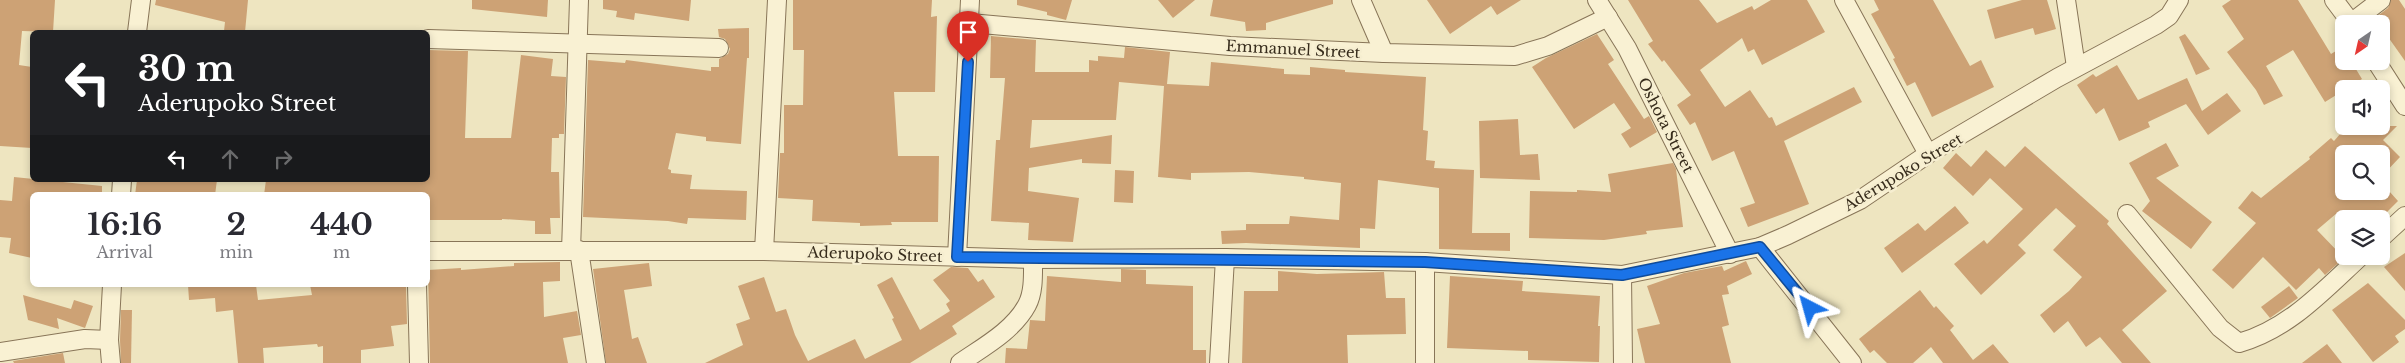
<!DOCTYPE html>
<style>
:root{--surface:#fff;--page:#f2f2f3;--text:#2b2b33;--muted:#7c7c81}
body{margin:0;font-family:"Libre Baskerville",serif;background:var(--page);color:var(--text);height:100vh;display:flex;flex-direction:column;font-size:19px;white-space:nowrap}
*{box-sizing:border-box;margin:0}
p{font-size:16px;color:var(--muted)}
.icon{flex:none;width:28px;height:28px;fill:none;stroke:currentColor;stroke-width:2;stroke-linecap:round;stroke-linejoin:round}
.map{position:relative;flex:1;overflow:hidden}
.details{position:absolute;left:30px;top:192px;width:400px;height:95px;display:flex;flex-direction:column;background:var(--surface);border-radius:8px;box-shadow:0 2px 8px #0003}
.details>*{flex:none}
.guide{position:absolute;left:30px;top:30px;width:400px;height:152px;border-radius:8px;box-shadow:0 2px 8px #0003;background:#202124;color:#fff;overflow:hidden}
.needle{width:32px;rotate:214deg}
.tools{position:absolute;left:2335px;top:15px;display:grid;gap:10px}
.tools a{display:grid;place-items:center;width:55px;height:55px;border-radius:8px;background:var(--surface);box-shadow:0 2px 8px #0003;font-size:25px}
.pin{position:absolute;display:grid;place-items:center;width:42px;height:42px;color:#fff;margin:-51px -21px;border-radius:50% 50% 50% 0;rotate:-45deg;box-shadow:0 0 5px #0007}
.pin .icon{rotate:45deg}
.me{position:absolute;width:55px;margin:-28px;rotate:321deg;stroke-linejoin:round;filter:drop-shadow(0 0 4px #0008)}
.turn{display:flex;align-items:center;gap:18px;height:105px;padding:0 25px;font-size:22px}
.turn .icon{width:65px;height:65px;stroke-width:2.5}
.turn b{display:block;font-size:35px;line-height:42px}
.lanes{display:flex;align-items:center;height:48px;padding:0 25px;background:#0003;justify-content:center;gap:25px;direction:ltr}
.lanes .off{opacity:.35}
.eta{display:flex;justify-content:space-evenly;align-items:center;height:85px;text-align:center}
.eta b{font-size:30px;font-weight:700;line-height:35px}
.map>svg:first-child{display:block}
.building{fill:#cda275}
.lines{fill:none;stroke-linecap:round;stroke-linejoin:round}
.minor-casing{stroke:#887558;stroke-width:20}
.minor{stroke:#f9f1d3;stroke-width:18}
.route-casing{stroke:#114b97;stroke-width:12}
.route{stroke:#1a73e8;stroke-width:9}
.labels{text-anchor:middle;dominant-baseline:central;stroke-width:5;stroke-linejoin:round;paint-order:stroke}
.street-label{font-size:15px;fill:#372c1c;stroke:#f6eed0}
</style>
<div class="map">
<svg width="2405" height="363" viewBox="0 0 2405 363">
<rect width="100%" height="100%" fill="#eee5c0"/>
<g class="building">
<path d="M0,0h55l-2,32 -31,-1 -3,34 13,2v81l-32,-2z"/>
<path d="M156,0h92l-3,32 -21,-1 1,-9 -70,-17z"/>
<path d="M472,0h76l-1,17 -75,-8z"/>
<path d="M603,0h88l-2,21 -54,-8 -1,7 -18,-3 1,-6 -14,-2z"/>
<path d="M793,0h139l-1,17 6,-1 -2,76h-41l4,64h41l-1,66h-47l1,3 -32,1v-3l-48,-2 1,-21 -35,-2 2,-45h4v-48h19l1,-55h-11z"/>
<path d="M1017,0h55l-6,20 -19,-5v-3l-30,-7z"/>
<path d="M1158,0h37l-22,18z"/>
<path d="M1213,0h120v4l-67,19v7l-20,1 -1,-9 -35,-6z"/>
<path d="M1427,0h94l-24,15 -6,-9 -41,28z"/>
<path d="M1628,0h71l18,23 35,-17 2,4 17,-10h36l18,32 -63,33 -8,-16 -6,3 -6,-14 -42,32 25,37 25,-17 19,28 3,-1 4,9 78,-39 8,15 -78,39 25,63 -61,23 -8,-19 15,-5 -21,-52 -22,10 -17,-39 -5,3 -13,-20 14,-10 -27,-35 -2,2 -14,-18 5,-3z"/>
<path d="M1874,0h59l37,66 11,-6 13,27 -62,30 -17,-35 -8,4 -14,-27 2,-1 -24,-44 8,-4z"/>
<path d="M2022,0h25l9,29 -21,6 -2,-7 -38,11 -8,-29z"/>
<path d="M2231,0h67l33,54 13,-8v15h7l11,18 -37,23 -32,-52 -27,16 17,30 -19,9 -8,-15 -29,-38 17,-13 -22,-33z"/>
<path d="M2391,0h8l6,9v52l-24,-34v-3l-6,-6 13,-10z"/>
<path d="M749,28v30h-2l-6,86 -35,-3v-4l-30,-4 -8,36 3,1v3l21,2 -2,14 57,2 -1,29 -58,-2 -1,6 -19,-3 -85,-4 5,-157 37,3 1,-3 85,11v-4h8v-8l9,-5 2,-5 -5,-10 -6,-2 -1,-8z"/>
<path d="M1597,34l17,26 -6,4 36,55 5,-3 8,16 -27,16 -9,-14 10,-6 -17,-25 -40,26 -42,-62 14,-9z"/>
<path d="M2185,34l25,35 -14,6 -17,-38z"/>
<path d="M991,36l45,4 -1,32h54v-12l9,1v-5l26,2 1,-11 45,5 -3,32 42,2 2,-24 73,7v5l26,1v-8l35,3v2l81,5 -3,53 5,1 -2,29 9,1 -1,7 40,2 -2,63h38v18l-71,-2v-61l-61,-8 -3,49 -15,-1v20l-114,-5 -24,1 -1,-13 25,-1v-6h43l1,-8 49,4 2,-37 -37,-4v-2l-55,-5 -58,1v7l-33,-3 6,-91 -45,-4 -3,38h-84l-2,28 82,-13 -1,29 -29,-1v-4l-53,9 -1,23 51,7 -6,44 -45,-2 1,-17 -38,-2 5,-81h4l5,-62h-15z"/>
<path d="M428,50l40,1 -3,87h46l10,-83 32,4 -2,17 15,1 -2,57h-5v4h-7l-1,34h8l1,46h-10l1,16h-16v-13l-33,-2v1h-72l-2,-25h-164l2,-15h162z"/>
<path d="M2117,65l21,35 49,-22 15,33 25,-18 14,18 -33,24 -22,-31 -38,18 2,5 -31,14 -15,-33 -8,6 -19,-29 16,-11 3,3z"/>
<path d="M1518,119l2,36 18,-1 2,26 -60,-2 -1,-57z"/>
<path d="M2347,126h50l-14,14 17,17 -19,20v-23h-37v37h45l9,10 -18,18h-37l-6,-6 -20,17 27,28 -19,17 -6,-7 -23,22 -33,-33 -30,32 -21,-19 44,-47 -18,-15 14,-17 9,7 49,-39 -1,-2 22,-19 3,3z"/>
<path d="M2166,143l13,23 -23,12 56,44 -21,27 -49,-38 8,-10 -21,-38z"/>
<path d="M2025,146l84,75 -2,3 60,67 -45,39 29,33h-29l-22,-26 -14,10 -18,-26 -14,12 -14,-18 29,-24 13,-14 -29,-27 23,-24 -20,-18 -38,37 8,8 -45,42 -27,-31 30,-24 3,4 36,-35 -33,-31 -17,18 -30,-28 13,-15 15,14 15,-17 19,17z"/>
<path d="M1673,163l3,6 7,58 -37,4 1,3 -43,6 -75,-2 1,-47 47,1v-2l34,2 -3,-18z"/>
<path d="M1115,170l19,1 -1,32 -19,-1z"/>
<path d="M14,177l88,9v9h-70v63l-23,-5 2,-15 -11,-1v-37l12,1z"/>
<path d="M137,180h80l-2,15h-80z"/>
<path d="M1955,206l14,17 -67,50 -18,-25 34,-25 7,8z"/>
<path d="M2405,253v38l-21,-24z"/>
<path d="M1746,261l6,13 -25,12 2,8 -7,1 7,30 -7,2 9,36h-86l-8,-34 23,-5 -13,-38 37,-13 38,-7 2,5z"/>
<path d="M560,262v19l-17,1 1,35 33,-6 4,24 -18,3 5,25h-138l-2,-93 33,-2v2l53,-4v-3z"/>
<path d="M649,263l3,23 -28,4 8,49 6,-2 9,26h-41l-13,-94z"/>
<path d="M951,267l17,1 10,14 5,-3 12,18 -43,29 5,8 -47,29h-205l38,-18 -7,-21 14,-5 -12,-33 26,-9 12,35 10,-3 9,26 13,26 47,-22 10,20 37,-19 -10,-21 2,-1 -17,-33 15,-8 28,53 30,-19 -4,-7 4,-3 -17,-21z"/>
<path d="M1121,269l25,1v14l47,2v64h13v13h-201l1,-15 21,1 3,-29 15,1 2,-45 74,6z"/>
<path d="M1278,271l39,3 67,-2 2,26h19l1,36 -59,1 1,28h-106l2,-72h34z"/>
<path d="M1450,276l73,5 -1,10 78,5 -2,30h2l-1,36 -71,-2v-9l-81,-3z"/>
<path d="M2368,283l37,37v9l-10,7 4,6 -26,20 -41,-52z"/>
<path d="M188,285h68l2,15 54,-5 -2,-10h96l1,39 -16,2 3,20 -33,4v13h-38v-17l-5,1 -1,-3 -54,4 1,15h-26l-5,-53 -17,2 -1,-14 -26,2z"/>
<path d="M2289,286l9,12 -28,20 -9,-11z"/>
<path d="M1920,290l14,18 2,-2 18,20 -4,4 23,30 20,-16 16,19h-66l-12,-16 -18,16h-26l-13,-13 -4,3 -11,-14z"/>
<path d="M23,295l48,14 3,-9 19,6 -8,22 -28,-10 2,11 -31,-9z"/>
<path d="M121,310h11l-1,53h-10l-1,-23z"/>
<path d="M2327,344l15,19h-40z"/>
<path d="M63,353l2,10h-51l-1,-2z"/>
</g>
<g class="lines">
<g class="minor-casing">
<g id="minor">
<path d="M1361,0l23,53"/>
<path d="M1597,0l30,48 103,206"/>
<path d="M1844,0l84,154"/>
<path d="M2066,0l10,67"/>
<path d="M2334,0l18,24"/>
<path d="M970,23l260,23 154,7 131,3 33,-10 60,-29"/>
<path d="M2351,23l30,-23"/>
<path d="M137,32l4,-32"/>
<path d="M428,39l291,9"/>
<path d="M2376,61l29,45"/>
<path d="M121,195l1,-15"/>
<path d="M2127,214l93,114 19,15c50,-14 85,-53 122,-87"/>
<path d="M2381,238l24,-22"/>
<path d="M1760,247l92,116"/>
<path d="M579,250l17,113"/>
<path d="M428,251h336l269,8 192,-1 200,4 197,13 138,-28 28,-12 72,-35 68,-46 129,-76 99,-53 13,-9 10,-16"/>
<path d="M571,251l8,-251"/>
<path d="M764,251l13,-251"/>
<path d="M957,257l13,-257"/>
<path d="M1425,262v101"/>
<path d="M1622,275l1,88"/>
<path d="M417,285l2,78"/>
<path d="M0,352l85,-13 24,1"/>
<path d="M111,363l-2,-23 3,-55"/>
<path d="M960,363c23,-16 53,-32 67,-58 7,-13 6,-31 6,-46"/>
<path d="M1219,363l6,-105"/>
</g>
</g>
<use href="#minor" class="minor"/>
</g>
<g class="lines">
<g class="route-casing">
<path id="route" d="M968,62l-11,195 468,5 197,13 138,-28 50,61"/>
</g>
<use href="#route" class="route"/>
</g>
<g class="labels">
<g class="street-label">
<text transform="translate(1293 49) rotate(3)">Emmanuel Street</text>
<text transform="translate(1666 125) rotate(63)">Oshota Street</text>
<text transform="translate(1903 172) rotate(-31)">Aderupoko Street</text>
<text transform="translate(875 254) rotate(2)">Aderupoko Street</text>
</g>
</g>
</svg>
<div class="tools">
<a><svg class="needle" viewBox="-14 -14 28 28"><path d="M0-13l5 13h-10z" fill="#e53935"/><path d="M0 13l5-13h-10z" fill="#7c7c81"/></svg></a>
<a><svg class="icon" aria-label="sound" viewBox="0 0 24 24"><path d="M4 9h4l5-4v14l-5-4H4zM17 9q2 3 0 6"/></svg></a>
<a><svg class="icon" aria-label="search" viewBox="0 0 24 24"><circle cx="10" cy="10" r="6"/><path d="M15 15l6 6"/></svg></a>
<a><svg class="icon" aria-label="layers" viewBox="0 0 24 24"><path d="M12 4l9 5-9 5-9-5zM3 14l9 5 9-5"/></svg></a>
</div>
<div class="pin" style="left:968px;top:62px;background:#d93025"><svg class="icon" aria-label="arrive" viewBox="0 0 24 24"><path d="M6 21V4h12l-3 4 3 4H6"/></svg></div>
<svg class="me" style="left:1810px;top:308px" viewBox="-20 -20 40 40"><path d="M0-17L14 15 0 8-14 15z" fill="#1a73e8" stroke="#fff" stroke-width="4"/></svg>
<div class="guide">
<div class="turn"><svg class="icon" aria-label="left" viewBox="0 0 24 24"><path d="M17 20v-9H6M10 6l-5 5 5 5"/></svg><div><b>30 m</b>Aderupoko Street</div></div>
<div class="lanes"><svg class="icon" aria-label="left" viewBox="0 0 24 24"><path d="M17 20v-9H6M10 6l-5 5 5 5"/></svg><svg class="icon off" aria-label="ahead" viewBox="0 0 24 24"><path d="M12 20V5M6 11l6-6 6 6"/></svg><svg class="icon off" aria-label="right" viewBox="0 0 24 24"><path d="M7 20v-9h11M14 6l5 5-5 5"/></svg></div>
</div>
<section class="details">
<div class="eta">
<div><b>16:16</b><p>Arrival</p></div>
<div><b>2</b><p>min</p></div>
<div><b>440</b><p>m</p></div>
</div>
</section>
</div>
